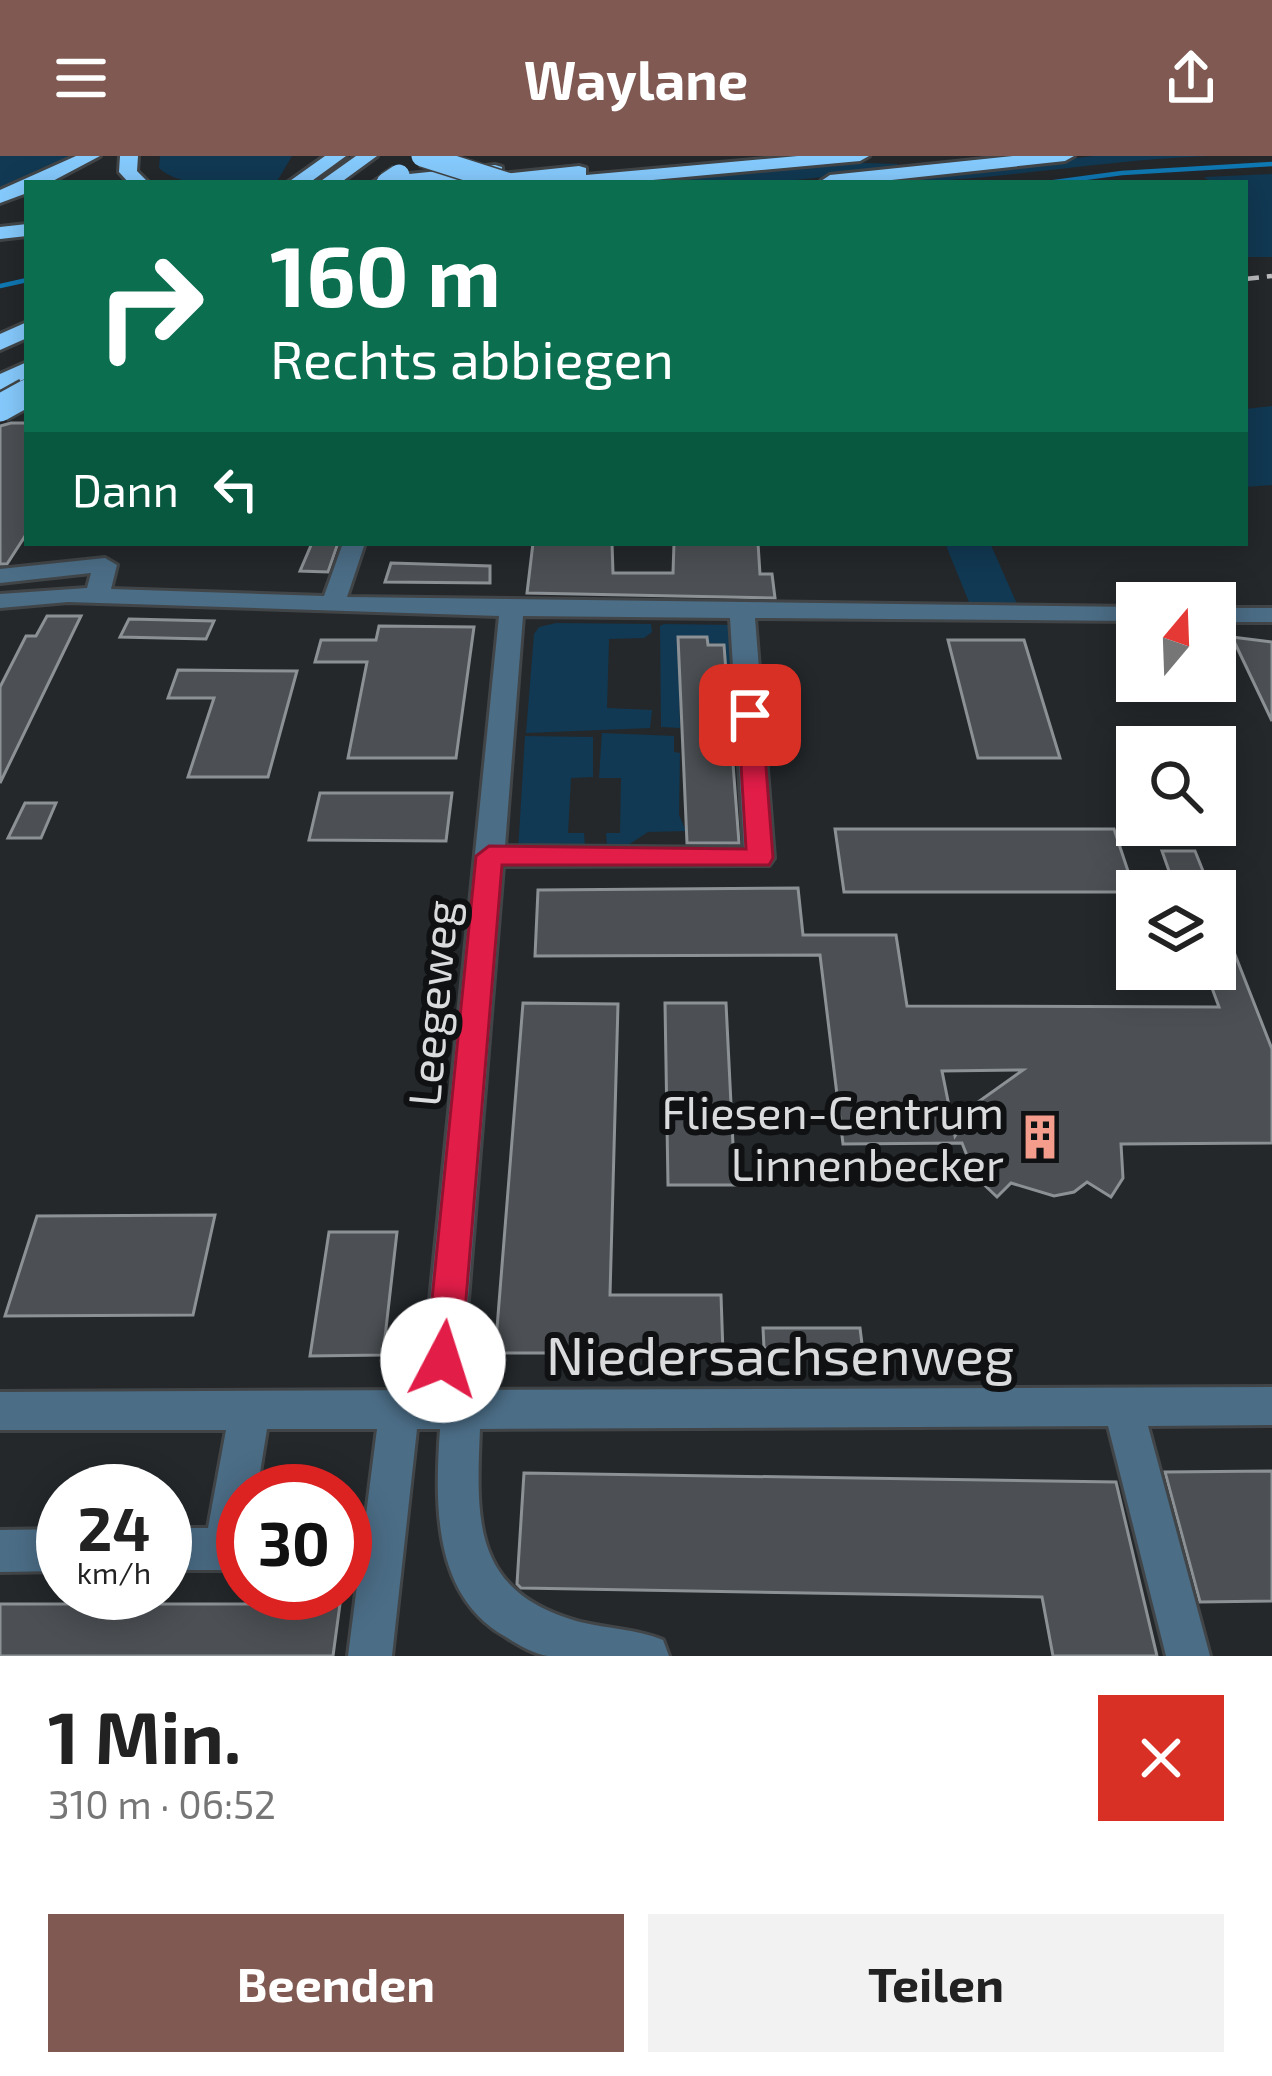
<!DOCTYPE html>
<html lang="de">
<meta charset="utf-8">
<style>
:root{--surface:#fff;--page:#f2f2f2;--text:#222;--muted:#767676;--accent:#805952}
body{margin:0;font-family:"Exo 2",sans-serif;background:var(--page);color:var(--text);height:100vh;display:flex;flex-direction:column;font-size:45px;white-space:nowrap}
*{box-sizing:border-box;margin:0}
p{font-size:39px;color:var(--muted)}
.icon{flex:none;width:66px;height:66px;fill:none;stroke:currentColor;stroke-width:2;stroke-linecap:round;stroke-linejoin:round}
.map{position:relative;height:1500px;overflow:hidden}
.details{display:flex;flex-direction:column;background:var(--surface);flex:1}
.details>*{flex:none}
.guide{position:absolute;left:24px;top:24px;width:1224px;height:366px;border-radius:0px;box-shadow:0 6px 30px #0003;background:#0b6e4f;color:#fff;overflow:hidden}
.needle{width:78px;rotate:19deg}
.tools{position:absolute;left:1116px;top:426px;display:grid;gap:24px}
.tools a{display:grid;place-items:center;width:120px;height:120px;border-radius:0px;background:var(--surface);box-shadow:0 6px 30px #0003;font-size:60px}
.speed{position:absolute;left:36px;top:1308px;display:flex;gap:24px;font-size:60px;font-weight:700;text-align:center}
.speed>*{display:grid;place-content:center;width:156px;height:156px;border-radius:50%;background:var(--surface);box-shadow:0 6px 30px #0003;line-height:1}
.speed small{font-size:30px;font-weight:400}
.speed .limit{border:18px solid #d22;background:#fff;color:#111}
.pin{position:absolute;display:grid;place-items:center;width:102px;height:102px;color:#fff;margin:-51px;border-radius:24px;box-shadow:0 6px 18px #0006}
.me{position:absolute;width:132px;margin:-66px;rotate:5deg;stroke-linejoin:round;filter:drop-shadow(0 0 9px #0008)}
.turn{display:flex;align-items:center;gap:42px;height:252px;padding:0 48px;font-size:54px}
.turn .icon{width:156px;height:156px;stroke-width:2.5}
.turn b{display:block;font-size:84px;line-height:102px}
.then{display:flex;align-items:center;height:114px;padding:0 48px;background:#0003;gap:24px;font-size:45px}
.round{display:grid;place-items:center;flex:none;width:126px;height:126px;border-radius:0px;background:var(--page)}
.head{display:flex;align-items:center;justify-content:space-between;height:204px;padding:0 48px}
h1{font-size:72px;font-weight:700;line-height:90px}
.action{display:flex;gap:24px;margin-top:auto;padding:24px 48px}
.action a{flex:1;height:138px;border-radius:0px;background:var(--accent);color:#fff;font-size:48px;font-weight:700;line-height:138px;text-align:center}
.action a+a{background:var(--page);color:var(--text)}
header{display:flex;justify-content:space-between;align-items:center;height:156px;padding:0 48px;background:var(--accent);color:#fff;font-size:54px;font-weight:700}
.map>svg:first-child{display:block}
.green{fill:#113953}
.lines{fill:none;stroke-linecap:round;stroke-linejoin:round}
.stream{stroke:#0f79b4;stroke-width:4.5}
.building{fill:#4c5054;stroke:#8c9195;stroke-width:3;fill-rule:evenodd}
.minor-casing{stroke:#414547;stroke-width:6}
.highway-casing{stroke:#414547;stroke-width:6}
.minor{fill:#4b6d86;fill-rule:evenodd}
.highway{fill:#86cbfe;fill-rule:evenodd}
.rail-far1{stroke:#bcbec0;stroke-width:4.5;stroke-dasharray:14 8;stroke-linecap:butt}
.rail{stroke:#bcbec0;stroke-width:6;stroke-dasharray:18 9;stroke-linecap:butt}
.highway-bridge-far1-casing{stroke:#414547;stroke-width:24;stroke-linecap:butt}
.highway-bridge-casing{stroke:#414547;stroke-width:32;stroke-linecap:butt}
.highway-bridge-far1{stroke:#86cbfe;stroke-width:21}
.highway-bridge{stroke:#86cbfe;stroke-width:27}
.route{fill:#e11d48;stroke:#92132f;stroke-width:3}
.labels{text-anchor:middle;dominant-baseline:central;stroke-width:12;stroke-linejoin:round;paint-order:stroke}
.street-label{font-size:45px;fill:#d9dbdd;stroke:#0f1112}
.poi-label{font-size:45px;fill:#d9dbdd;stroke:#0f1112;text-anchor:end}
.near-street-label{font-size:54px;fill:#d9dbdd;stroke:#0f1112}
</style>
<header><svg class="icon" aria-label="menu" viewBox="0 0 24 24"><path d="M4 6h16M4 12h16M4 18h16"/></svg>Waylane<svg class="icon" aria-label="share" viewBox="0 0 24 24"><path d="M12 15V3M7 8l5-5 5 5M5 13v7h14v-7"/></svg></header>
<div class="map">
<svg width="1272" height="1500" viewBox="0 0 1272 1500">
<rect width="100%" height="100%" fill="#24282b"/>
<g class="green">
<path d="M0,0h74l-74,34z"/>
<path d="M160,0h132l-16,27c-34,0 -90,9 -117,-15z"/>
<path d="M1093,0h116c-114,4 -222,27 -337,27z"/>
<path d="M865,7l32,1 5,5 -136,14h-141z"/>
<path d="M1272,18v83h-27v-74h-33l-8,-6z"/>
<path d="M1272,250v79l-27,2v-78z"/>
<path d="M945,387h45l27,61 -48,-2z"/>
<path d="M556,467l95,1 1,8 -8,6 -35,1 -2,69 45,2 -2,18 -124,5 8,-99 5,-7z"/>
<path d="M664,468l70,1 7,101 -10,-1 -7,-81 -15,-1 -2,-6 -29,-1 2,92 -19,-1 -1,-101z"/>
<path d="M602,577l72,3v16l6,1 -1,62 7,16 -38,1 -23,15 -18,-2 -1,-12h14l1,-55h-22z"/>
<path d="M525,580l68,1v40l-22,1 -3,55h16l1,15 -67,4z"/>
</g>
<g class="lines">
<g class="stream">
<path d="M1047,27l75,-10 150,-9"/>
<path d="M0,130l27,-6"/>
</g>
</g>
<g class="building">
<path d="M11,267h16v110l-20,31h-7v-138z"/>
<path d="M312,387h26l-10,29 -28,-1z"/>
<path d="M533,387h79l1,30h60l1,-30h84l2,31h12l3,24 -248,-5z"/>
<path d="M391,407l99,3v17l-105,-1z"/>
<path d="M47,460h34l-81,167v-96l26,-51h10z"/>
<path d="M129,463l85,2 -8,18 -86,-2z"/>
<path d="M379,470l95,1 -18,131h-108l19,-96h-52l6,-22h55z"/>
<path d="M678,481h29l1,8h16l15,198h-52z"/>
<path d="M1232,481l40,5v79z"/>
<path d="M948,484h76l36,118h-82z"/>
<path d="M178,514l119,1 -29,106h-80l26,-79h-46z"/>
<path d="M320,637h132l-6,48 -137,-1z"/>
<path d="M25,647h31l-15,35h-33z"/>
<path d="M835,673h279l21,63h-291z"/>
<path d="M1162,695h33l16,40h-35z"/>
<path d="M798,732l5,47h93l11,71 312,1 -14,-38h10l1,-63 56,143v94l-151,1 2,34 -12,19 -24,-15 -13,10 -20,4 -43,-13 -14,14 -22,-21 -13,-33 -119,1 -23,-189 -285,1 3,-66zM1023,914l-45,32 -23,34 -13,-65z"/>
<path d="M523,847l95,1 -8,291h111l2,58h-228z"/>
<path d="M665,847h61l9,182h-67z"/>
<path d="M215,1059l-22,100 -188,1 32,-100z"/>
<path d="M329,1076h68l-14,123 -73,1z"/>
<path d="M763,1172h97l3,24 -99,-4z"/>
<path d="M1272,1315v130l-72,1 -35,-130z"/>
<path d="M524,1317l592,9 41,174h-104l-11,-59 -521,-9 -4,-4z"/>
<path d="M0,1448h340l-7,52h-333z"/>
</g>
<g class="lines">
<g class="minor-casing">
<g id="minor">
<path d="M343,387h22l-18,54 790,10v14l-382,-3 19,240 -5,7 -266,1 -42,520 10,4 801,-3v38l-124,1 62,230h-44l-58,-230 -628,3c-4,95 -7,163 100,193 28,7 56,7 83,18l6,16c-39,0 -82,0 -121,0 -15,-2 -29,-11 -42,-19 -74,-41 -71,-134 -66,-208h-23l-25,227h-44l29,-227h-110l-10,62h-14v69l-17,10h-61v-42h43l18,-98h-226v-38l421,-2 78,-774 -431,-14 -68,6v-14l87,-6 4,-15 -91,10v-14l105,-11 12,7 -6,24 213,7zM523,460l207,2 14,230 -239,-2z"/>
<rect x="1215" y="452" width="57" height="14"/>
<path d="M63,1373v42l-63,1v-42z"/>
</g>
</g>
<g class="highway-casing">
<g id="highway">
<path d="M76,0h24l-51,27h-22v10l-27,10v-13z"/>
<path d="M120,0h18l-1,15 12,12h-20l-10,-11z"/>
<path d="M325,0h21l-37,27h-22z"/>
<path d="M356,0h21l-37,27h-22z"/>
<path d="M798,0h71l-9,5 -240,22h-248l9,-6 114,-12 7,2v7l77,-8 7,2v7z"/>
<path d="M1013,0h61l-9,5 -201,22 -43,-2 9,-6z"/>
<path d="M27,68v12l-27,3v-12z"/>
<path d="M27,166v16l-27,12v-16z"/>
<path d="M27,206v16l-27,12v-16z"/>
</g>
</g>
<use href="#minor" class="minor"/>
<use href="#highway" class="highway"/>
<path class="rail-far1" d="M1245,123l27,-3"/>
<path class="rail" d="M0,250l27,-3"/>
<g class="highway-bridge-far1-casing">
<g id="highway-bridge-far1">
<path d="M422,0l85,27"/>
<path d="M387,27l12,-8"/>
<path d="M21,240l6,-3"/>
</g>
</g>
<g class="highway-bridge-casing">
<path id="highway-bridge" d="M0,252l27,-15"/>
</g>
<use href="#highway-bridge-far1" class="highway-bridge-far1"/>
<use href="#highway-bridge" class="highway-bridge"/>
</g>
<path class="route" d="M750,551l12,8 11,143 -4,7h-267l-41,495 -5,12 -13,5 -12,-5 -5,-12 50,-504 13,-10 257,3 -8,-134z"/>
<defs>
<g id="building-bare" transform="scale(3.6)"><path d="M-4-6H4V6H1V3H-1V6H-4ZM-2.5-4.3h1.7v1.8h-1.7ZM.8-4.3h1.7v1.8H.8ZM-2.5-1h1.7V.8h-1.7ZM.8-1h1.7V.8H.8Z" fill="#f49d8c" stroke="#0f1112" stroke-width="2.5" paint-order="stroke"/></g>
</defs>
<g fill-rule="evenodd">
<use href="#building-bare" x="1040" y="981"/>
</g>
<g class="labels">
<g class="street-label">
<text transform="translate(431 847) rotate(-85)">Leegeweg</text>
</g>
<g class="poi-label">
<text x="1004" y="955">Fliesen-Centrum<tspan x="1004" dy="52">Linnenbecker</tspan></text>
</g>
<g class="near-street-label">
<text x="780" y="1197">Niedersachsenweg</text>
</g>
</g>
</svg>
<div class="tools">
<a><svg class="needle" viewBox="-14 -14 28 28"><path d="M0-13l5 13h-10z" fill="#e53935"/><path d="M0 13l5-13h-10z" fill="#767676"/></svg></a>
<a><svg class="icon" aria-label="search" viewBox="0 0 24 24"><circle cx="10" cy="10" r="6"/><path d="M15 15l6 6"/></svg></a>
<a><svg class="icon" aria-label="layers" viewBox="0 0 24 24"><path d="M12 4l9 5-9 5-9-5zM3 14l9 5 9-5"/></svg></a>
</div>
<div class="speed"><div>24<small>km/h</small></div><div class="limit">30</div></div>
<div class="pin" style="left:750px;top:559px;background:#d93025"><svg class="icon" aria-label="arrive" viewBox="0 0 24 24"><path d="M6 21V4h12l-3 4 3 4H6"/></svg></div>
<svg class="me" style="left:443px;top:1204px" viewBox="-20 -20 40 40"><circle r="19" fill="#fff"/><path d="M0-13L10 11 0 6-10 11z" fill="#e11d48"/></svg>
<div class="guide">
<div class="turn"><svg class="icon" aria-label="right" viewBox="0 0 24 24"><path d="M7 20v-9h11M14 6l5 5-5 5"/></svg><div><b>160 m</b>Rechts abbiegen</div></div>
<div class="then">Dann<svg class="icon" aria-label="left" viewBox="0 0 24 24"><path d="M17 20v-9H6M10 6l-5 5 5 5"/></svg></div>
</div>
</div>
<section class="details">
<div class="head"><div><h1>1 Min.</h1><p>310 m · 06:52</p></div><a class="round" style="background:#d93025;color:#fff"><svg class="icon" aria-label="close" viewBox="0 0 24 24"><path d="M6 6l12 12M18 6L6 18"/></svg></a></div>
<div class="action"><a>Beenden</a><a>Teilen</a></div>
</section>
